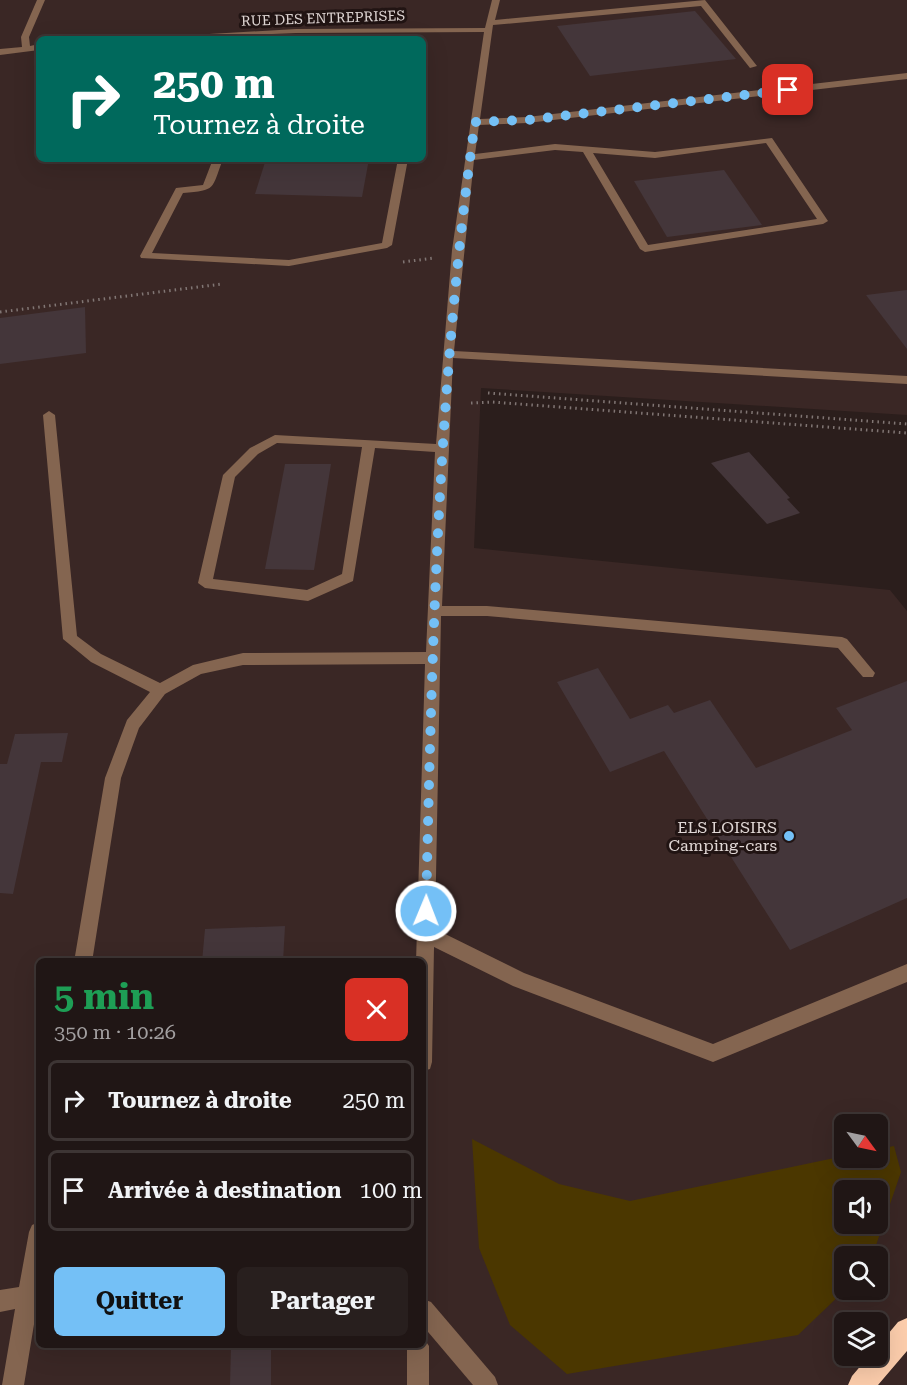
<!DOCTYPE html>
<html lang="fr">
<meta charset="utf-8">
<style>
:root{--surface:#201615;--page:#281f1e;--text:#f1f3f6;--muted:#a29fa0;--line:#3d3534;--accent:#74c0f6}
body{margin:0;font-family:"Roboto Serif",serif;background:var(--page);color:var(--text);height:100vh;display:flex;flex-direction:column;font-size:22px;white-space:nowrap}
*{box-sizing:border-box;margin:0}
p{font-size:20px;color:var(--muted)}
.icon{flex:none;width:33px;height:33px;fill:none;stroke:currentColor;stroke-width:2;stroke-linecap:round;stroke-linejoin:round}
.map{position:relative;flex:1;overflow:hidden}
.drawer{position:absolute;left:36px;top:958px;width:390px;height:390px;display:flex;flex-direction:column;background:var(--surface);border-radius:9px;box-shadow:0 6px 24px #0002,0 0 0 2px var(--line)}
.drawer>*{flex:none}
.guide{position:absolute;left:36px;top:36px;width:390px;height:126px;border-radius:9px;box-shadow:0 6px 24px #0002,0 0 0 2px var(--line);background:#00695c;color:#fff;overflow:hidden}
.needle{width:39px;rotate:123deg}
.buttons{position:absolute;left:834px;top:1114px;display:grid;gap:12px}
.buttons a{display:grid;place-items:center;width:54px;height:54px;border-radius:9px;background:var(--surface);box-shadow:0 6px 24px #0002,0 0 0 2px var(--line);font-size:30px}
.pin{position:absolute;display:grid;place-items:center;width:51px;height:51px;color:#fff;margin:-26px;border-radius:12px;box-shadow:0 3px 9px #0006}
.me{position:absolute;width:66px;margin:-33px;rotate:1deg;stroke-linejoin:round;filter:drop-shadow(0 0 4px #0008)}
.turn{display:flex;align-items:center;gap:21px;height:126px;padding:0 18px;font-size:27px}
.turn .icon{width:78px;height:78px;stroke-width:2.5}
.turn b{display:block;font-size:42px;line-height:51px}
.round{display:grid;place-items:center;flex:none;width:63px;height:63px;border-radius:9px;background:var(--page)}
.overview{display:flex;align-items:center;justify-content:space-between;height:102px;padding:0 18px}
h1{font-size:36px;font-weight:700;line-height:45px;color:#1e9e55}
.primary-button{display:flex;gap:12px;margin-top:auto;padding:12px 18px}
.primary-button a{flex:1;height:69px;border-radius:9px;background:var(--accent);color:#111;font-size:24px;font-weight:700;line-height:69px;text-align:center}
.primary-button a+a{background:var(--page);color:var(--text)}
ul{padding:0;list-style:none}
li{display:flex;align-items:center;gap:18px;height:81px;margin:0 12px 9px;padding:0 6px;border:3px solid var(--line);border-radius:9px}
li div{flex:1}
li b{display:block;font-size:22px}
li em{font-style:normal}
.map>svg:first-child{display:block}
.built{fill:#3a2725;fill-rule:evenodd}
.green{fill:#4b3700;fill-rule:evenodd}
.building{fill:#44363a}
.lines{fill:none;stroke-linecap:round;stroke-linejoin:round}
.path{stroke:#817674;stroke-width:3;stroke-dasharray:1.5 4;stroke-linecap:butt}
.minor{fill:#846550;fill-rule:evenodd}
.highway{fill:#fccdac;fill-rule:evenodd}
.route{stroke:#74c0f6;stroke-width:10;stroke-dasharray:0 18}
.poi-dot{fill:#74c0f6;stroke:#211413;stroke-width:2}
.labels{text-anchor:middle;dominant-baseline:central;stroke-width:6;stroke-linejoin:round;paint-order:stroke}
.far-street-label{font-size:14px;fill:#e0d7d5;stroke:#211413}
.poi-label{font-size:16px;fill:#e0d7d5;stroke:#211413;text-anchor:end}
</style>
<div class="map">
<svg width="907" height="1385" viewBox="0 0 907 1385">
<rect width="100%" height="100%" fill="#2b1e1c"/>
<path class="built" d="M0,0h907v415l-426,-27 -7,160 416,42 17,21v774h-907zM39,39h384v120h-384zM39,962h384v384h-384zM844,1125h34v33h-34zM844,1191h34v33h-34zM844,1257h34v33h-34zM844,1323h34v33h-34z"/>
<path class="green" d="M472,1139l87,45 71,17 214,-45v2h34v-9l16,-3 7,26 -29,85h-28l1,33 -47,45 -231,39 -57,-49 -31,-77zM844,1191h34v33h-34z"/>
<g class="building">
<path d="M695,11l41,48 -146,17 -33,-50z"/>
<path d="M266,159h103l-7,38 -107,-3z"/>
<path d="M724,170l38,55 -95,12 -33,-56z"/>
<path d="M907,290v59l-41,-54z"/>
<path d="M85,307l1,46 -86,11v-46z"/>
<path d="M749,452l41,46 -3,1 13,14 -33,11 -56,-61z"/>
<path d="M285,464h46l-17,106 -49,-1z"/>
<path d="M598,668l32,51 38,-14 6,8 36,-13 46,68 96,-38 -16,-22 71,-27v217l-117,52 -126,-199 -54,21 -53,-90z"/>
<path d="M68,733l-6,29h-21l-28,132 -13,-1v-129h7l8,-30z"/>
<path d="M285,926l-2,36h-81l3,-33z"/>
<path d="M231,1346h40v39h-41z"/>
</g>
<g class="lines">
<g class="path">
<path d="M403,262l31,-4"/>
<path d="M0,312l222,-28"/>
<path d="M488,393l419,31"/>
<path d="M471,403l21,-1 415,31"/>
</g>
<g class="minor">
<path d="M37,0h8l-16,37 1,9 9,-2v6l-39,5v-6l22,-2 -1,-10z"/>
<path d="M492,0h8l-5,20 210,-20 52,66 -7,2 -49,-62 -208,19 -13,94 47,-2 380,-44v6l-380,44 -48,2 -4,29 80,-10 100,8 117,-14 56,83 -5,3 -178,28 -5,-3 -57,-97 -28,-2 -81,10 -20,191 453,25v8l-454,-26 -11,248h45l355,31 5,2 28,34 -2,4h-10l-25,-29 -351,-32h-46l-6,313 89,44 189,71 194,-80v18l-194,80 -200,-76 -79,-39 -2,115 -2,7 -7,2v-109h-7l9,-298 -182,1 -42,9 -36,20 -26,34 -18,50 -29,184h-18l31,-184 22,-58 23,-28 -59,-30 -28,-23 -20,-224 6,-4 6,4 22,221 24,18 59,29 33,-18 50,-12 183,-1 9,-200 -60,-4 -22,133 -45,20 -103,-13 -7,-5 25,-108 27,-27 25,-13 161,9 16,-194 32,-218 -188,1 -142,6 4,-2 138,-8 189,-1zM766,143l51,76 -169,26 -55,-92 62,5zM277,443l85,4 -20,127 -35,16 -94,-11 22,-102 23,-23z"/>
<path d="M213,159h10c-12,31 -6,31 -40,34l-31,60 137,7 93,-17 16,-84h10l-16,86 -5,3 -98,18 -148,-8 -1,-2 36,-68 27,-3z"/>
<path d="M39,1222v72l-15,91h-22l13,-76 -15,3v-22l19,-3 10,-55 3,-7z"/>
<path d="M423,1299l8,3 64,75 3,8h-25l-50,-59z"/>
<path d="M423,1337l6,9v39h-22v-39h16z"/>
</g>
<path class="highway" d="M907,1318v33l-29,34h-30l4,-9 17,-20h9v-10l20,-24z"/>
</g>
<g class="lines">
<path class="route" d="M426,911c6,-264 12,-528 49,-789l52,-2 261,-30"/>
</g>
<circle class="poi-dot" cx="789" cy="836" r="6"/>
<g class="labels">
<g class="far-street-label">
<text transform="translate(323 18) rotate(-2)">RUE DES ENTREPRISES</text>
</g>
<g class="poi-label">
<text x="777" y="827">ELS LOISIRS<tspan x="777" dy="18">Camping-cars</tspan></text>
</g>
</g>
</svg>
<div class="buttons">
<a><svg class="needle" viewBox="-14 -14 28 28"><path d="M0-13l5 13h-10z" fill="#e53935"/><path d="M0 13l5-13h-10z" fill="#a29fa0"/></svg></a>
<a><svg class="icon" aria-label="sound" viewBox="0 0 24 24"><path d="M4 9h4l5-4v14l-5-4H4zM17 9q2 3 0 6"/></svg></a>
<a><svg class="icon" aria-label="search" viewBox="0 0 24 24"><circle cx="10" cy="10" r="6"/><path d="M15 15l6 6"/></svg></a>
<a><svg class="icon" aria-label="layers" viewBox="0 0 24 24"><path d="M12 4l9 5-9 5-9-5zM3 14l9 5 9-5"/></svg></a>
</div>
<div class="pin" style="left:788px;top:90px;background:#d93025"><svg class="icon" aria-label="arrive" viewBox="0 0 24 24"><path d="M6 21V4h12l-3 4 3 4H6"/></svg></div>
<svg class="me" style="left:426px;top:911px" viewBox="-20 -20 40 40"><circle r="17" fill="#74c0f6" stroke="#fff" stroke-width="3"/><path d="M0-11L8 9 0 5-8 9z" fill="#fff"/></svg>
<div class="guide">
<div class="turn"><svg class="icon" aria-label="right" viewBox="0 0 24 24"><path d="M7 20v-9h11M14 6l5 5-5 5"/></svg><div><b>250 m</b>Tournez à droite</div></div>
</div>
<section class="drawer">
<div class="overview"><div><h1>5 min</h1><p>350 m · 10:26</p></div><a class="round" style="background:#d93025;color:#fff"><svg class="icon" aria-label="close" viewBox="0 0 24 24"><path d="M6 6l12 12M18 6L6 18"/></svg></a></div>
<ul>
<li><svg class="icon" aria-label="right" viewBox="0 0 24 24"><path d="M7 20v-9h11M14 6l5 5-5 5"/></svg><div><b>Tournez à droite</b></div><em>250 m</em></li>
<li><svg class="icon" aria-label="arrive" viewBox="0 0 24 24"><path d="M6 21V4h12l-3 4 3 4H6"/></svg><div><b>Arrivée à destination</b></div><em>100 m</em></li>
</ul>
<div class="primary-button"><a>Quitter</a><a>Partager</a></div>
</section>
</div>
